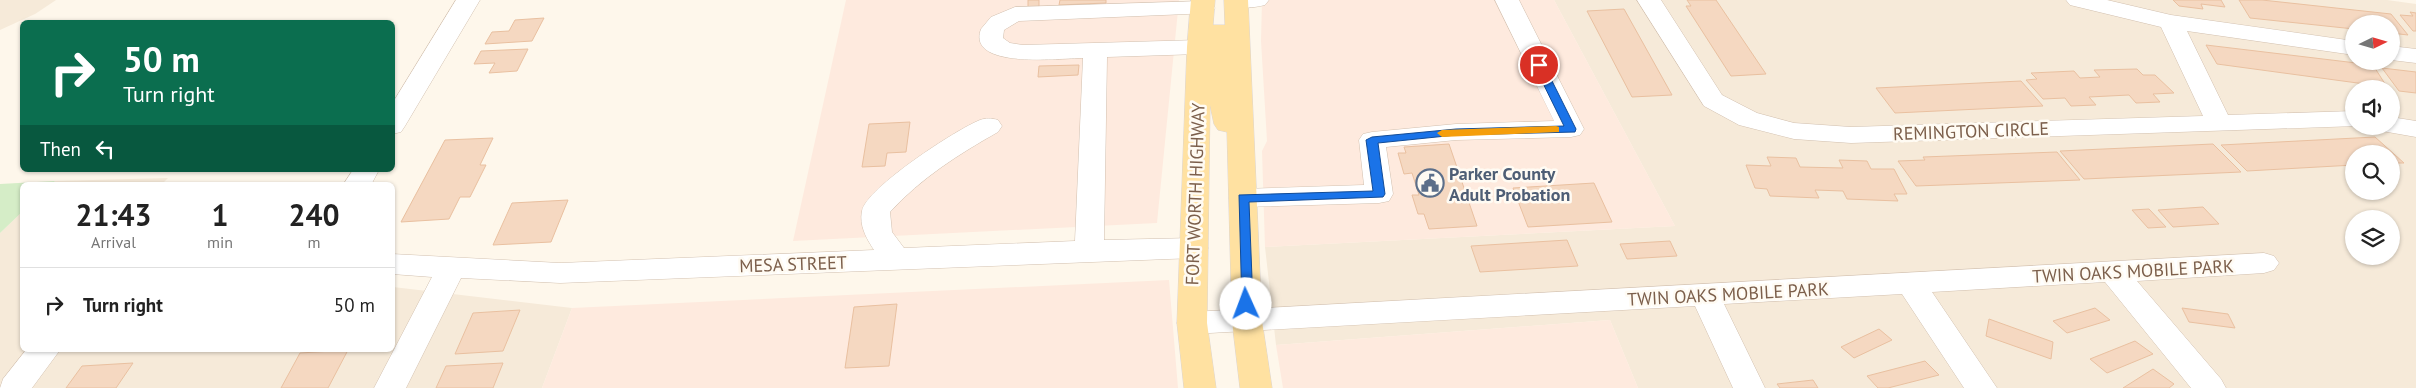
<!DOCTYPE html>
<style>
:root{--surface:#fff;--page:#f2f2f2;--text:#222;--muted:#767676;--line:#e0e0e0}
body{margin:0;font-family:"PT Sans",sans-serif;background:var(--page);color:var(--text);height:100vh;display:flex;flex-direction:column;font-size:19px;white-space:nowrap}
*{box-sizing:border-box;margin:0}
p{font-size:16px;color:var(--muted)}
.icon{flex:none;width:28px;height:28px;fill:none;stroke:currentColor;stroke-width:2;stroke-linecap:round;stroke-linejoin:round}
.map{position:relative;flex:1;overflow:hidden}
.sheet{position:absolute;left:20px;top:182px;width:375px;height:170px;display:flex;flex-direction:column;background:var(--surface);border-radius:8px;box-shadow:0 1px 4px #0004}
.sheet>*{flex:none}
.banner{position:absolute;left:20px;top:20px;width:375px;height:152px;border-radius:8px;box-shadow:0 1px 4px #0004;background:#0b6e4f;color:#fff;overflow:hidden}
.needle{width:32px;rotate:85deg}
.controls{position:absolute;left:2345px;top:15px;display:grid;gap:10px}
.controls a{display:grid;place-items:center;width:55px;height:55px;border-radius:50%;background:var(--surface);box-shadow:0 1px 4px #0004;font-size:25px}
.pin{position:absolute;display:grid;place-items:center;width:42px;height:42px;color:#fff;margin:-21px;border:2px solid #fff;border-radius:50%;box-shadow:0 1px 5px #0007}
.me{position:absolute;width:55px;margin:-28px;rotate:358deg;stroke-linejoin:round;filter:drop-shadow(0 0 4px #0008)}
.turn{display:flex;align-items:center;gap:18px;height:105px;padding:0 20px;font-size:22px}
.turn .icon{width:65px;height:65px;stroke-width:2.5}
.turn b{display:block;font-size:35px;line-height:42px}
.then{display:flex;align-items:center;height:48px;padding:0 20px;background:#0003;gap:10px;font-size:19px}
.eta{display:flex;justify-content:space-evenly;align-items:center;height:85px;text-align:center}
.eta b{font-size:30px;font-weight:800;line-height:35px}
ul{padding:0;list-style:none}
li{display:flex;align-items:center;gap:15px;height:75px;padding:0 20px;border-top:1px solid var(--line)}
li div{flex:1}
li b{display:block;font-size:19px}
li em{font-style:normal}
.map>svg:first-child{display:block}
.residential{fill:#f6ead9;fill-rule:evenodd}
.commercial{fill:#feeade}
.green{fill:#d5edc7}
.building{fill:#f5d8c1;stroke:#e9c0a0}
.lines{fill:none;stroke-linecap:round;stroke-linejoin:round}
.minor-casing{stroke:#d2c0af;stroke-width:1}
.major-casing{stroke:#ddd5d0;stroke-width:1}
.minor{fill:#fff;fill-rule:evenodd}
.major{fill:#ffe1a1;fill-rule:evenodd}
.route{fill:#1a73e8;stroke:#114b97}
.slow{fill:#f59e0b}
.labels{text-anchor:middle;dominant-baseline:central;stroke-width:5;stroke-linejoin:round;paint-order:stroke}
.street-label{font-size:18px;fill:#7c5f4b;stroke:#fffbf3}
.service-label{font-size:18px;font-weight:bold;fill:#4e5e75;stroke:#fffbf3;text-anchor:start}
</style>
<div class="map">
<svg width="2416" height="388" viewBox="0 0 2416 388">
<rect width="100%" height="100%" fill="#fef7eb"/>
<g class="residential">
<path d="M0,0h56l-21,14 -35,16z"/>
<path d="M1554,0h833l29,4v384h-778l-28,-68 -334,25 -11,-98 410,-21zM2354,24h37v37h-37zM2354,89h37v37h-37zM2354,154h37v37h-37zM2354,219h37v37h-37z"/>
<path d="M168,178l-7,7h-110l4,-4z"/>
<path d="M22,212v138h370l1,-63 179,21 -30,80h-542v-155z"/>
</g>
<g class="commercial">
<path d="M846,0h333l-22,223 -364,18z"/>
<path d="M1262,0h292l121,226 -410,21 -3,-96 5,-10 -6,-100z"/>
<path d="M1169,280l9,108h-636l30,-80z"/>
<path d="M1610,320l28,68h-355l-7,-43z"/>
</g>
<path class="green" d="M55,181l-4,4h-29v27l-22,21v-49z"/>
<g class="building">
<rect x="1028" y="0" width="11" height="7"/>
<path d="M1060,0h46v3l-47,2z"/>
<path d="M1687,0h29l50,74 -35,2 -45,-70h5z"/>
<path d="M2173,0h48l4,7 -24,-3 2,5 -24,-3z"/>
<path d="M2239,0h23l129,14 17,21 -17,-2v-9h-37v5l-104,-11z"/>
<path d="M1624,9l48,86 -40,2 -45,-86z"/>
<path d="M2410,12l6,1v18h-3l-13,-16 13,1z"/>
<path d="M544,18l-12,23 -47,3 7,-12 17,-1 6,-11z"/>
<path d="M2206,45l167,20 14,22 -170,-23z"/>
<path d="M528,49l-11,22 -28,2 6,-10 -21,1 7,-13z"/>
<path d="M1079,65l-1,10 -40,2 1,-11z"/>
<path d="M2382,68l34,4v21l-17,-2z"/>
<path d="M2137,69l6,6h12l19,18 -21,1 7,8 -24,1 -7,-8 -40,2 7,8 -25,1 -6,-8 -22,1 -17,-19 11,-1 -6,-6 43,-2 6,7 20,-1 -6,-7z"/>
<path d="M2021,81l22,25 -148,7 -19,-25z"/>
<path d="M910,122l-4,30 -19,1 -2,13 -23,1 7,-43z"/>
<path d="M2375,137l29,26h-13v-9h-37v11l-107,6 -26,-26z"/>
<path d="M493,138l-13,27h6l-16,32h-10l-11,22 -48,3 44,-82z"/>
<path d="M1449,144l28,82 -48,3 -5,-15h-6l-6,-19h7l-7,-22 -8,1 -6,-21h8l-2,-6z"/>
<path d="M2213,144l28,28 -157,7 -24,-28z"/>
<path d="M2057,152l23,28 -164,6 -18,-25 27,-1 -2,-3z"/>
<path d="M1767,157l29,1 4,9 43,1 -4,-8 28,1 4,8h23l13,25h-13l4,7 -51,-2 -4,-8 -28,-1 4,8 -49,-2 -3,-7 -12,-1 -9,-23 25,1z"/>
<path d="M1594,183l18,39 -84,5 -15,-39z"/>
<path d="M568,200l-17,42 -58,3 19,-42z"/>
<path d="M2203,207l16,17 -46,3 -15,-17z"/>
<path d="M2149,209l17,18 -18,1 -16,-18z"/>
<path d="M1567,240l11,26 -98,6 -9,-26z"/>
<path d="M1670,241l7,15 -50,3 -7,-15z"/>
<path d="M897,304l-8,62 -44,2 9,-61z"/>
<path d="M2095,308l15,12 -43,13 -14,-12z"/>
<path d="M2182,308l46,6 7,14 -46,-6z"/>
<path d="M520,310l-17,41 -48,3 18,-41z"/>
<path d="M1989,319l64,23 -2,17 -65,-23z"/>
<path d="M1879,329l13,11 -38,18 -13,-11z"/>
<path d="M2135,341l18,13 -46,19 -17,-14z"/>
<path d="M348,350l-20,38h-47l19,-35z"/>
<path d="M1925,361l14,14 -51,13h-10l-11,-12z"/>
<path d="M133,363l-17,25h-50l16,-22z"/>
<path d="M503,363l-10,25h-57l10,-22z"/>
<path d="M2153,369l21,15 -5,4h-46z"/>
<path d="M1813,380l5,8h-38l-3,-4z"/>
</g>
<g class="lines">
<g class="minor-casing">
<g id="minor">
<path d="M456,0h24l-75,126 -4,6 -9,2v-30z"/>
<path d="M1225,0h44l-4,5c-12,3 -25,4 -37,1z"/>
<path d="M1495,0h24l65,129 -4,6 -9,2 -115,3 -70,7 7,47 -4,7 -10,2 -136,4 -10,-2 -4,-7 4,-7 10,-2 121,-4 -5,-45 4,-6 9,-2 84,-8 98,-3z"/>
<path d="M1637,0h24l61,95 35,18 37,10 57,4 352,-11 -42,-89 -91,-22 -4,-5h41l64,15 183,26v14l-167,-24 41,84 126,-4v15h3l-506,17 -57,-4 -55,-14 -35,-19z"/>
<path d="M1203,1l8,2 4,5 -4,5 -192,8 -15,9 -1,8 7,5 13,2 176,-5 9,2 3,5 -3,5 -9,2 -92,3 -3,183 90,-2 10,3 4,7 -4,7 -10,3 -634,25 -99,-5 -55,110h-32l58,-111 -40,-3v-20l168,9 314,-13c-8,-12 -15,-25 -12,-39 4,-23 95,-82 118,-91 6,-2 11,-2 18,0l4,6 -4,6c-39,22 -77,46 -108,80l2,20 12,16 171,-7 8,-183c-21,0 -117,12 -102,-29l10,-12 24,-10z"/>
<path d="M2391,46l25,3v14l-25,-3z"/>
<path d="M2391,117l25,4v16l-34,-6 -3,-5h12z"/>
<path d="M353,170h26l-8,15h-28z"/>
<path d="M2264,253l10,3 5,7 -5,7 -10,3 -127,8 84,98 5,9h-35l-86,-106 -173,10 65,96h-33l-62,-94 -178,10 41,84h-32l-38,-82 -503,28 -11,-3 -4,-8 4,-8 11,-3z"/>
<path d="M26,350h34l-28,38h-32l3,-9z"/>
</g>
</g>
<g class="major-casing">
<path id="major" d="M1191,0h24l-2,25h12l-1,-25h24l14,321 10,67h-32l-8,-67 -5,-189 -9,-2 -4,-6 -4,-19 -3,218 9,65h-32l-7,-65 10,-276z"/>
</g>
<use href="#minor" class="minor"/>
<use href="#major" class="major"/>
</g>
<path class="route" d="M1539,62l5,3 32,64 -1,3 -119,3 -78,8 7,51 -2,3 -134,5 4,102 -7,4 -4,-1 -3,-112 134,-4 -7,-51 6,-3 84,-8 108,-3 -30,-61z"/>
<path class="slow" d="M1556,126l3,1v5l-117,5 -5,-4 5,-3z"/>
<defs>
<g id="civic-ring" transform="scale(1.4375)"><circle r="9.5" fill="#fffbf3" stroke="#5c6f8a" stroke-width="1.5"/><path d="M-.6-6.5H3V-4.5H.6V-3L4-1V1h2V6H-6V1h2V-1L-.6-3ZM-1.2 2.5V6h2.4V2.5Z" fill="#5c6f8a"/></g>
</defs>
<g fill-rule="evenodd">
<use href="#civic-ring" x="1430" y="183"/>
</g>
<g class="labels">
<g class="street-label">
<text transform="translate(1971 131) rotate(-2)">REMINGTON CIRCLE</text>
<text transform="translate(1195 194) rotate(-88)">FORT WORTH HIGHWAY</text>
<text transform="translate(793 264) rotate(-2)">MESA STREET</text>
<text transform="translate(2133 271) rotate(-3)">TWIN OAKS MOBILE PARK</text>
<text transform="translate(1728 294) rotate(-3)">TWIN OAKS MOBILE PARK</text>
</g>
<g class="service-label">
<text x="1449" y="173">Parker County<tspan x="1449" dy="21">Adult Probation</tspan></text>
</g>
</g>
</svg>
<div class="controls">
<a><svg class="needle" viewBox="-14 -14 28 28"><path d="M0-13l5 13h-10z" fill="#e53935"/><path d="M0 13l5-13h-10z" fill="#767676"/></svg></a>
<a><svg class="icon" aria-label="sound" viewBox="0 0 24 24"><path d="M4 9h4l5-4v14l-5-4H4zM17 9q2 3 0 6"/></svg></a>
<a><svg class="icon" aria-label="search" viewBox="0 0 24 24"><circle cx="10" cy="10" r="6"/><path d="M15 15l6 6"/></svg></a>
<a><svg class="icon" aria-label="layers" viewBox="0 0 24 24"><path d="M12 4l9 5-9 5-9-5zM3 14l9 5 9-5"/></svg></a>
</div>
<div class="pin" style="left:1539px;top:65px;background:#d93025"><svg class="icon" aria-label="arrive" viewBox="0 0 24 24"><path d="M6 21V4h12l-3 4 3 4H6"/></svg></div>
<svg class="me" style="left:1246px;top:304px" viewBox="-20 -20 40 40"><circle r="19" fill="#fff"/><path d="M0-13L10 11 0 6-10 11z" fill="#1a73e8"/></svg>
<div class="banner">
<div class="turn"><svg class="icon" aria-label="right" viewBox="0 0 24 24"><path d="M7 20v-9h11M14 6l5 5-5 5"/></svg><div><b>50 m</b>Turn right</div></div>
<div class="then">Then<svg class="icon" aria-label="left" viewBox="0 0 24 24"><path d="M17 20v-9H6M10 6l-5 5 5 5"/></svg></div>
</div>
<section class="sheet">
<div class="eta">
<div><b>21:43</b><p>Arrival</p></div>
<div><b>1</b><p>min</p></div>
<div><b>240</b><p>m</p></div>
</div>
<ul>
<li><svg class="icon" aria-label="right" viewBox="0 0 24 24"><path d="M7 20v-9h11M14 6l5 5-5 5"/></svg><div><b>Turn right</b></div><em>50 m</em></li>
</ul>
</section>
</div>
